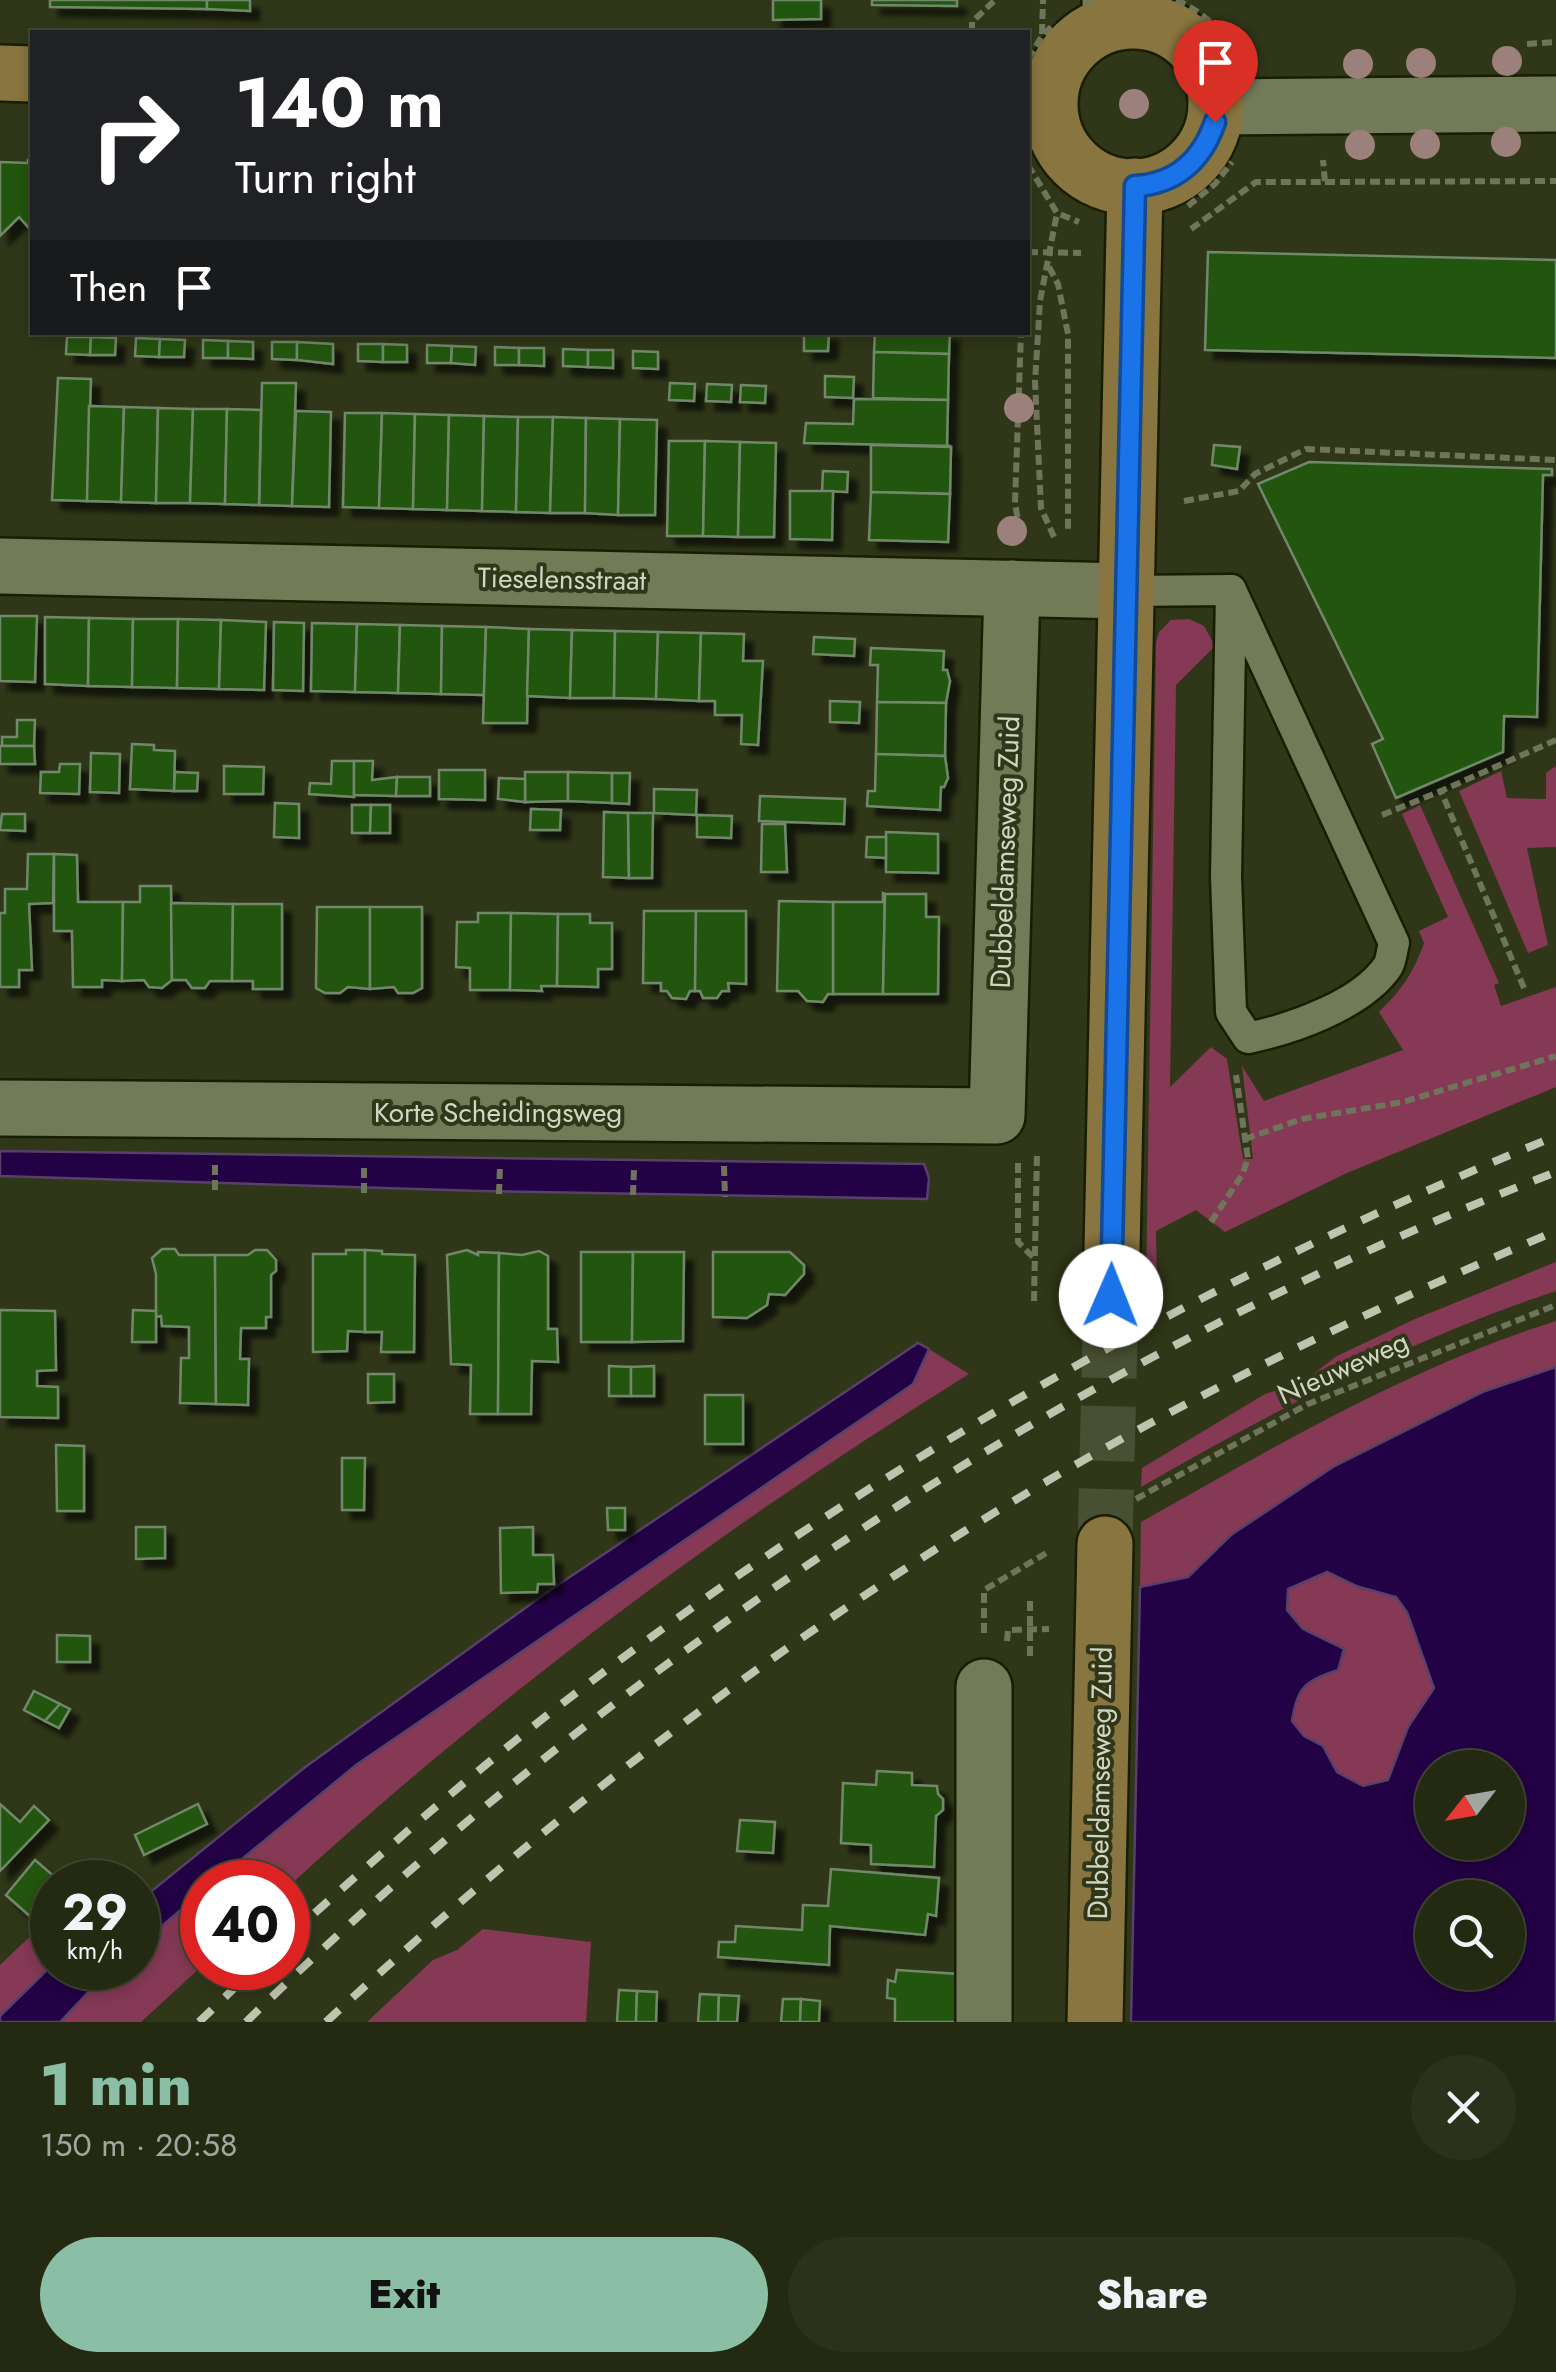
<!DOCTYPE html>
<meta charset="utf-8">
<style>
:root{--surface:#242912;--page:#2c311b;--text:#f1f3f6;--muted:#a3a69f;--line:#414532;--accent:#8abfa5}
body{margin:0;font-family:Jost,sans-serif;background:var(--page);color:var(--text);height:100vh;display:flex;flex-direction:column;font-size:38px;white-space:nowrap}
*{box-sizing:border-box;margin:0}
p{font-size:32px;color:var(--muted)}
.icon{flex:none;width:55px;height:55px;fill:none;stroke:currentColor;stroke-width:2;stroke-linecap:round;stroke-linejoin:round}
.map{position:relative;height:2022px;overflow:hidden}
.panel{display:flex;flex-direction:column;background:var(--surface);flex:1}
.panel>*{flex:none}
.top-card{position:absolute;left:30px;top:30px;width:1000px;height:305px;border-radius:0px;box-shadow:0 5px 15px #0003,0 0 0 2px var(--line);background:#202124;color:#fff;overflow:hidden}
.needle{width:65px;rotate:239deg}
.controls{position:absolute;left:1415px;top:1750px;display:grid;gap:20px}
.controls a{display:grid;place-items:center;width:110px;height:110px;border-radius:50%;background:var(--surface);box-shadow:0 5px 15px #0003,0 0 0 2px var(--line);font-size:50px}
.speed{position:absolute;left:30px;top:1860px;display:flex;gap:20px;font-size:50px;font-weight:700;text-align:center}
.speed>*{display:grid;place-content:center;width:130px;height:130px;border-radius:50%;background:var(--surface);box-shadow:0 5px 15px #0003,0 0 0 2px var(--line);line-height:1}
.speed small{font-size:25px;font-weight:400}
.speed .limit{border:15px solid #d22;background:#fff;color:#111}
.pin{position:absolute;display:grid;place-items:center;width:85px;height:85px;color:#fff;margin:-102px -42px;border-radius:50% 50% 50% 0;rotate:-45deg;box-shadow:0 0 10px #0007}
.pin .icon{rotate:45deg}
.me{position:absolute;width:110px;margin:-55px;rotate:1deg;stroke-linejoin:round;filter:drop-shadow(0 0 8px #0008)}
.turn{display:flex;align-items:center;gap:35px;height:210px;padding:0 40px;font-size:45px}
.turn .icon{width:130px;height:130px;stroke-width:2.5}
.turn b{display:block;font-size:70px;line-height:85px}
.then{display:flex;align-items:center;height:95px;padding:0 40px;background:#0003;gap:20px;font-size:38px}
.round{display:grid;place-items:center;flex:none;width:105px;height:105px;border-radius:52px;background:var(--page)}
.headline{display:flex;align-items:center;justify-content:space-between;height:170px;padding:0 40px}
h1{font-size:60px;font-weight:800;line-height:75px;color:var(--accent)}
.primary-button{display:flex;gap:20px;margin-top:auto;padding:20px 40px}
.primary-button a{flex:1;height:115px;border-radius:60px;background:var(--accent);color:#111;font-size:40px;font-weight:800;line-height:115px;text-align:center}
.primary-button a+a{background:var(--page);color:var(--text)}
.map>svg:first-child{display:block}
.green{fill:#853955}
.water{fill:#220144;stroke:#56416a;stroke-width:2.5;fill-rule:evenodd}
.building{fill:#22550f;stroke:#71886b;stroke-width:2.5;filter:url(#shadow)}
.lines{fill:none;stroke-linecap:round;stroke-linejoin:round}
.secondary-tunnel{stroke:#484f32;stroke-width:55;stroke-dasharray:55 28;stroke-linecap:butt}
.lane-casing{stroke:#181e01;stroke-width:35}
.street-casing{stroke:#181e01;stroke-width:60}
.secondary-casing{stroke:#181e01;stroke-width:60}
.path{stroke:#6f755a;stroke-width:6;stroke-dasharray:10 5;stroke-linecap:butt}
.lane{stroke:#727a58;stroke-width:30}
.street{stroke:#727a58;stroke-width:55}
.secondary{stroke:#897540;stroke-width:55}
.rail{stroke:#bec4af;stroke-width:8;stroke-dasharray:18 18;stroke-linecap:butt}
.tree{fill:#9b807b}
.route-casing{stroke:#114b97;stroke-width:25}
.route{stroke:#1a73e8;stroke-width:18}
.labels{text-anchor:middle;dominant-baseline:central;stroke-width:8;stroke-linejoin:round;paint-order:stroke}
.street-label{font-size:28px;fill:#d1d6c3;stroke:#303718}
</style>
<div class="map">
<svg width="1556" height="2022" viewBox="0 0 1556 2022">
<defs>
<filter id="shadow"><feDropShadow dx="9" dy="9" stdDeviation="2.5" flood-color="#0009"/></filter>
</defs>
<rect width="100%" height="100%" fill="#303718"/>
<g class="green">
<path d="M1189,619l15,7 11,20 -39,39 -6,402 41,-40 16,12 16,100h10l-11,-93 22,35 139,-51 -24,-38c22,-21 35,-40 45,-69l-5,-12 29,-14 -46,-103 18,-9 79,178 -5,2 7,21 55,-19v100l-209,86 -122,59 -29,-22 -40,21 1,51 -11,6 10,-645 3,-11 12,-12z"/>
<path d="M1556,766v81l-29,1 21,97 -20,8 -69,-162 42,-20 6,27 39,1v-26z"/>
<path d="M1556,1262v29c-145,48 -283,120 -415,196l1,-19 123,-74 36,-11 36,-27 78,-37z"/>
<path d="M1556,1321v46l-71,24 -206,114 -48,30 -43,43 -48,9 1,-65c133,-75 268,-155 415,-201z"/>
<path d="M929,1349l40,25c-242,150 -472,321 -681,513v-5h-74l142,-117 557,-381z"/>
<path d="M1327,1572l29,14 40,11 11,15 27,77 -26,38 -20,53 -25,6 -26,-14 -14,-26 -19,-10 -12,-15c5,-36 12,-40 46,-51l-51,-60 1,-21z"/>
<path d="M202,1892v74l-61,56h-81l51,-54h27v-22z"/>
<path d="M41,1926l11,10v29l-52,51v-51z"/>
<path d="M483,1929l108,13 -5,80h-219l66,-62 24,-10z"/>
</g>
<g class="water">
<path d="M0,1151l924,13 5,14 -2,21 -446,-8 -481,-15z"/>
<path d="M918,1343l11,6 -16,35 -557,381 -142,117h-12v10l-64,54v-44l166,-134 242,-175z"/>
<path d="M1556,1367v655h-425l9,-435 48,-10 43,-42 102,-68 152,-76zM1327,1572l29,14 40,11 11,15 27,76 -26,39 -20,53 -25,6 -26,-14 -14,-26 -19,-10 -12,-15c5,-34 13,-40 46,-51l6,-21 -41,-20 -16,-19 1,-21zM1432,1768h76v74h-76zM1432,1898h76v74h-76z"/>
<path d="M52,1965v3h59l-51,54h-60v-6z"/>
</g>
<g class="building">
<path d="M50,0h157v9l-157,-2z"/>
<path d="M207,0h43v11l-43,-2z"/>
<path d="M773,0h48v19l-48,1z"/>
<path d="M872,0h85v6l-85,-1z"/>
<path d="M28,160h4v68h-3l-10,-11 -19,19v-74l28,1z"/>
<path d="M1208,252l348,8v98l-351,-8z"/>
<path d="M804,332h25l-1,19h-24z"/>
<path d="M875,332h75l-1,22 -75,-2z"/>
<path d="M67,337h24l-1,18 -24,-1z"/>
<path d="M91,337l25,1 -1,17h-25z"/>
<path d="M136,338l24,1 -1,18 -24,-1z"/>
<path d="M160,339l25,1 -1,17h-25z"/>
<path d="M203,340l25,1v17h-25z"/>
<path d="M228,341l25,1v17l-25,-1z"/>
<path d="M272,342h25v18l-25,-1z"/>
<path d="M297,342l36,2v20l-36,-4z"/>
<path d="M358,344h25v18l-25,-1z"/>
<path d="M383,344l24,1v17h-24z"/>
<path d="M427,345l25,1 -1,17h-24z"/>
<path d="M452,346l24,1 -1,18 -24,-2z"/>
<path d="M495,347l24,1v17h-24z"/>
<path d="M519,348h25v18l-25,-1z"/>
<path d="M563,349l25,1v17l-25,-1z"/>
<path d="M588,350h25v18l-25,-1z"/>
<path d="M633,351l25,1v17l-25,-1z"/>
<path d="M874,352l75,2 -1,46 -75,-2z"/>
<path d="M825,376l29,1 -1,21 -28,-1z"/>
<path d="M58,378l33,1 -4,122 -35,-1z"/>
<path d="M262,383h34l-4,123 -33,-1z"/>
<path d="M670,383l25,1 -1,17 -25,-1z"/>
<path d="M707,384l25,1 -1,17 -25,-1z"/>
<path d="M741,385l25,1 -1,17 -25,-1z"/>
<path d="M854,399l94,1 -1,46h4l-147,-3 2,-20 47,1z"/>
<path d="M89,406l35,1 -3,95 -34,-1z"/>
<path d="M124,407l34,1 -2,95 -35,-1z"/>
<path d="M158,408l35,1 -3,94h-34z"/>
<path d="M193,409h34l-2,95 -35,-1z"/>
<path d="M227,409l34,1 -2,95 -34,-1z"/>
<path d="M296,411l35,1 -2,95 -37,-1z"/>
<path d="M345,413h37l-3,95 -36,-1z"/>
<path d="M382,413l33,1 -2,95 -34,-1z"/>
<path d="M415,414l34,1 -2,95 -34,-1z"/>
<path d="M449,415l35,1 -2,95 -35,-1z"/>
<path d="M484,416l34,1 -2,95 -34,-1z"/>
<path d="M518,417h35l-3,96 -34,-1z"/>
<path d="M553,417l33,1 -1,95h-35z"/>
<path d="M586,418l34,1 -2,96 -33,-2z"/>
<path d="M620,419l37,1 -2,95h-37z"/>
<path d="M669,441h36l-2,95h-36z"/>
<path d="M705,441l35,1 -2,95 -35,-1z"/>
<path d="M740,442l36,1 -2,94h-36z"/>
<path d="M871,445l80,2 -1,47 -79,-2z"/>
<path d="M1214,445l26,2 -3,22 -25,-4z"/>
<path d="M1309,462l243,7v6h-9l-6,242 -33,-1 -1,36 -107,46 -24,-54 11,-5 -125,-255z"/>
<path d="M823,471l25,1 -1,20 -25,-1z"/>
<path d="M790,491h43l-1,49 -42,-1z"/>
<path d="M871,492l79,2 -2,48 -79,-2z"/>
<path d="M0,616h37l-2,66 -35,-1z"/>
<path d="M45,617l44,1 -1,68 -43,-2z"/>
<path d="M89,618l44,1 -1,68 -44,-1z"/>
<path d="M133,619h45l-1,69 -45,-1z"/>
<path d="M178,619l43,1 -2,69 -42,-1z"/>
<path d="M221,620l45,2 -2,68 -45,-1z"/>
<path d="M274,622l30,1 -1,68 -30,-1z"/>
<path d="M312,623l45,1 -2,68 -44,-1z"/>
<path d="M357,624l43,1 -2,68 -43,-1z"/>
<path d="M400,625l42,1 -1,68 -43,-1z"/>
<path d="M442,626l44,1 -2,68 -43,-1z"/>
<path d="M486,627l43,2 -2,94h-44z"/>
<path d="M529,629l43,1 -2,68 -43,-2z"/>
<path d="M572,630l43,1 -1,67h-44z"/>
<path d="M615,631l43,1 -2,67 -42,-1z"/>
<path d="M658,632l43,1 -2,68 -43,-2z"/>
<path d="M701,633l43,1 -1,27h20l-5,84 -17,-1 1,-29h-27v-14h-16z"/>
<path d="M814,637l41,2 -1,17 -41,-2z"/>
<path d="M871,648l73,3 -1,19h4l3,11 -4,22 -69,-1 1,-37h-8z"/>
<path d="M830,701l30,1 -1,21 -29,-1z"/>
<path d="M877,702l69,1 -1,53 -69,-2z"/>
<path d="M17,720h18l-1,26h-32v-9h15z"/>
<path d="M132,744l22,1v5l21,1 -1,40 -44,-2z"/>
<path d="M0,746h34l1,18h-35z"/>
<path d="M91,753l29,1 -1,39 -29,-1z"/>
<path d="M876,754l69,2 3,22 -4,9h-3l-1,23 -73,-4 1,-15h7z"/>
<path d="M332,761h22v36l-45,-3 1,-11 21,1z"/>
<path d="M354,761h19l-1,19 25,-3 -1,19 -42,-1z"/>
<path d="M60,764h20l-1,30 -39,-1 1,-21h18z"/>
<path d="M224,766l40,1 -1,27h-39z"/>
<path d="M439,770h46v30l-46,-1z"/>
<path d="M175,772l23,1 -1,18h-23z"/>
<path d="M525,772h43v29l-43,1z"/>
<path d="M568,772l44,1v30l-44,-2z"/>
<path d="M612,773h18l-1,31 -17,-1z"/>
<path d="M397,777h33v19h-34z"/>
<path d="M499,778l26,1v23l-27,-3z"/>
<path d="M654,789l43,1 -1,25 -42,-2z"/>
<path d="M760,796l85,3 -1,25 -85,-3z"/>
<path d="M275,803l24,1v34l-25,-1z"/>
<path d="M352,805h19l-1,28h-18z"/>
<path d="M371,805h19v28h-20z"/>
<path d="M531,809l30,1 -1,20h-30z"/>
<path d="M604,812l24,1 1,65 -26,-1z"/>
<path d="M628,813h25l-1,65h-23z"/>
<path d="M2,814h23v17l-25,-1z"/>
<path d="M697,815l35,1 -1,22 -34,-1z"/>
<path d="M762,824h23l2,48h-26z"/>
<path d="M886,832l52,2v39l-52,-1z"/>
<path d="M867,837h19v21l-20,-1z"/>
<path d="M28,854h26l-1,49 -24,1 3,66h-13v17h-19v-74h5v-24h22z"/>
<path d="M54,854l23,1 1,47h45l-1,79 -20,-1v7h-29l-1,-56h-18z"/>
<path d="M140,886h31l1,94 -10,8 -13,-1 -5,-7 -22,1 1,-79h17z"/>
<path d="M883,893l2,1 -2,100h-50v-92h50z"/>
<path d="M885,894h41v23h13l-1,77h-55z"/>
<path d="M779,901l54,1v92h-5l-5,8 -16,-1 -9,-10h-21z"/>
<path d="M171,903l62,1 -1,77h-22l-5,7h-13l-6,-8h-14z"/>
<path d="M233,904h49v85h-29v-8h-21z"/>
<path d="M317,907h53v82l-22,-2 -8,6h-15l-9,-5z"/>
<path d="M370,907h52v81l-9,5h-15l-4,-6 -24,2z"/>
<path d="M644,911h52l-1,80h-5l-4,8 -14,-1 -5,-7h-6v-8h-18z"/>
<path d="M696,911h50v73l-18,-1 1,8h-7l-5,7h-14l-3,-7h-5z"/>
<path d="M478,913h33l-1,77h-40v-22l-14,-1 1,-45h21z"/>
<path d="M511,913l47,1 -1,72h-16l1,5 -32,-1z"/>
<path d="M558,914h32v9h22v46h-14v18l-41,-1z"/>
<path d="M162,1249h13l4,6h36l1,149 -36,-1 1,-45h8v-31l-27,-1 -1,-10 -5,1v-43l-4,-16z"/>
<path d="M255,1250h12l9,10v11l-5,4v42h-5v11h-25l-1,31h9l-1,46 -32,-1 -1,-149h33z"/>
<path d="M346,1250h19v82l-17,-1 -1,20 -34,1v-98h33z"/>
<path d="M365,1250l17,1v3l33,1 -1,97h-33l1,-20h-17z"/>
<path d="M467,1250l11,5v-3l21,1 -1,161h-28l1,-49 -20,-1 -4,-109z"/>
<path d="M539,1251l9,5v73h9l1,33 -26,-1 -1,53h-33l1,-161 23,2z"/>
<path d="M581,1252h52l-1,90h-51z"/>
<path d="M633,1252h51l-1,89 -51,1z"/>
<path d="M713,1252h77l14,13v9l-19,21 -16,-1 -2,11 -20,13 -34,-1z"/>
<path d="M0,1310l55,1 1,59 -19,1v15l21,1v31l-58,-1z"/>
<path d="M133,1310l23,1v31h-24z"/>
<path d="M609,1366l22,1v29h-22z"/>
<path d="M654,1366v30h-23v-29z"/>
<path d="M368,1374h26v28l-26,1z"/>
<rect x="705" y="1395" width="38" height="49"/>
<path d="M56,1445l28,1v65h-27z"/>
<path d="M342,1458h23l-1,52h-22z"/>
<path d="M607,1508h18v22h-17z"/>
<path d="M136,1527h29v31l-29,1z"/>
<path d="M533,1527v28h20l1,29h-16l-1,8 -36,1 -1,-65z"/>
<path d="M57,1635l33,1v26h-33z"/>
<path d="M34,1691l26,13 -15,17 -21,-11z"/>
<path d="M60,1704l10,5 -11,19 -14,-7z"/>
<path d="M877,1771l35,2v12l25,1 1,8 5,5v11l-7,6 -2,51 -63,-3v-19l-30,-2 2,-60 33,2z"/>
<path d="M0,1804l20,18 14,-16 15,14 -49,51z"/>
<path d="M198,1804l9,20 -63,31 -9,-20z"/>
<path d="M740,1820l35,2 -2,31 -36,-2z"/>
<path d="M35,1860l21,18 6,-7 13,11h-23v54l-46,-41z"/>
<path d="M831,1869l108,9 -3,38 -8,-2 -3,21 -95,-9 -1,39 -111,-8 1,-15h16l1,-16 66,4 1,-25 25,1z"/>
<path d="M897,1970l62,4 -1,48h-63v-23l-8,-1 1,-18 7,2z"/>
<path d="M619,1990l18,1 -1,31h-19z"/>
<path d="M637,1991l20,1 -1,30h-20z"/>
<path d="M700,1994l19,1 -1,27h-20z"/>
<path d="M719,1995l20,1 -2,26h-19z"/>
<path d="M783,1999h18l-1,23h-19z"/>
<path d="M801,1999l19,2 -1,21h-19z"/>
</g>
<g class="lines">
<path class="secondary-tunnel" d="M1105,1544l6,-248"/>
<g class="lane-casing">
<g id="lane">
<path d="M1231,590l163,353c-2,7 -3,18 -6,23 -26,39 -97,63 -140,72l-17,-26 -5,-135z"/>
<path d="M1125,591l106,-1"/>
</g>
</g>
<g class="street-casing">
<g id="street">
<path d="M1110,0l1,23"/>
<path d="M1216,107l340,-3"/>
<path d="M0,566l1125,25"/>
<path d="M0,1108l997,8 15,-528"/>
<path d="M984,1687v335"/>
</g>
</g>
<g class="secondary-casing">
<g id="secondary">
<circle cx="1133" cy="104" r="83"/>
<path d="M0,73l32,1"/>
<path d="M1111,1296l24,-1110"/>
<path d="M1095,2022l10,-478"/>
</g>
</g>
<g class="path">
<path d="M1176,0c25,11 43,27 58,50"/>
<path d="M972,32v-10l23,-22"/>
<path d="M1042,34l1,-34"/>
<path d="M1527,44l29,-2"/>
<path d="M1028,59l14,-23 13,-13"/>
<path d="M1028,165l29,48 22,9"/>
<path d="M1325,182l231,-1"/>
<path d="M1188,206l27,-22 17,-22"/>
<path d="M1191,229l65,-47h69l-2,-22"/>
<path d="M1028,252l53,1"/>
<path d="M1049,267l9,17 10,50v197"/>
<path d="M1184,501l55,-10 16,-17 51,-25 250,11"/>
<path d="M1020,532l-5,-29 6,-171"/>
<path d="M1054,537l-13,-29 -6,-126 5,-81 17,-88"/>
<path d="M1382,815l59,-24"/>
<path d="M1524,988l-83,-197 115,-51"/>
<path d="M1245,1139l57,-20 101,-17 153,-46"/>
<path d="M1018,1163v79l16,16"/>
<path d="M215,1165v29"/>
<path d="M724,1166l1,31"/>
<path d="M364,1193v-29"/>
<path d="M499,1194l1,-29"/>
<path d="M633,1195l1,-26"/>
<path d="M1211,1222l31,-47 6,-16 -12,-84"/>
<path d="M1034,1301l3,-148"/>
<path d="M1136,1499l172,-95 248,-99"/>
<path d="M984,1633v-43l64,-38"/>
<path d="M1007,1641l1,-11 41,-1"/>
<path d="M1030,1656v-56"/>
</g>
<use href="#lane" class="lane"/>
<use href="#street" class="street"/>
<use href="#secondary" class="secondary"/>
<g class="rail">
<path d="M288,1937c88,-79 177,-158 271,-231 305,-235 640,-425 997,-570"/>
<path d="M199,2022l56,-54"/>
<path d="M246,2022c369,-361 827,-664 1310,-850"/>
<path d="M326,2022c221,-205 462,-389 723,-542 163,-95 333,-176 507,-249"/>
</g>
</g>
<g class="tree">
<circle cx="1507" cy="61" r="15"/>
<circle cx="1421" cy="63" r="15"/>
<circle cx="1358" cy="64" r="15"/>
<circle cx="1134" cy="104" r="15"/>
<circle cx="1506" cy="142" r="15"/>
<circle cx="1425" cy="144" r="15"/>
<circle cx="1360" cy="145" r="15"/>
<circle cx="1019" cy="408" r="15"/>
<circle cx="1012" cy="531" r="15"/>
</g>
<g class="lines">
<g class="route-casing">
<path id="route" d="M1111,1296l24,-1110c41,-2 67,-26 80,-64"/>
</g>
<use href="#route" class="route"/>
</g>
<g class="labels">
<g class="street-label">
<text transform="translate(562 579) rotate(1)">Tieselensstraat</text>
<text transform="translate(1005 852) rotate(-88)">Dubbeldamseweg Zuid</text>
<text x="498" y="1112">Korte Scheidingsweg</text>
<text transform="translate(1343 1368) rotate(-24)">Nieuweweg</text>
<text transform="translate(1100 1783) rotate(-89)">Dubbeldamseweg Zuid</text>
</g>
</g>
</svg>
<div class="controls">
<a><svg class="needle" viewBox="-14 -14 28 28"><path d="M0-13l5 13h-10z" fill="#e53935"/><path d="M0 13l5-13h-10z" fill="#a3a69f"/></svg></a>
<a><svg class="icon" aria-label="search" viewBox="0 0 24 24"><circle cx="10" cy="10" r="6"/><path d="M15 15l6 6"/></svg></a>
</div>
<div class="speed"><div>29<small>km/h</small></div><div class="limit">40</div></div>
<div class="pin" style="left:1215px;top:122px;background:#d93025"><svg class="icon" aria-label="arrive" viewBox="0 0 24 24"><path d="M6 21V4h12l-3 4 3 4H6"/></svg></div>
<svg class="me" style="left:1111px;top:1296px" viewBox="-20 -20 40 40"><circle r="19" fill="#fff"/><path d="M0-13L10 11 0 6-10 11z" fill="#1a73e8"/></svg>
<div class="top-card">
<div class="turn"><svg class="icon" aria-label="right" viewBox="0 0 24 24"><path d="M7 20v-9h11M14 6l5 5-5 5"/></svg><div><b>140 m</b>Turn right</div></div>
<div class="then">Then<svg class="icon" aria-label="arrive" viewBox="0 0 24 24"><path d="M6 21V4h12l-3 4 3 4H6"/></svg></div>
</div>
</div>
<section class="panel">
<div class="headline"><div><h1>1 min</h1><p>150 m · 20:58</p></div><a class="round"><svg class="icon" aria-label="close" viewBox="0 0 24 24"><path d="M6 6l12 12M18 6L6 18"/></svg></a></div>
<div class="primary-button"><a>Exit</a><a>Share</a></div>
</section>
